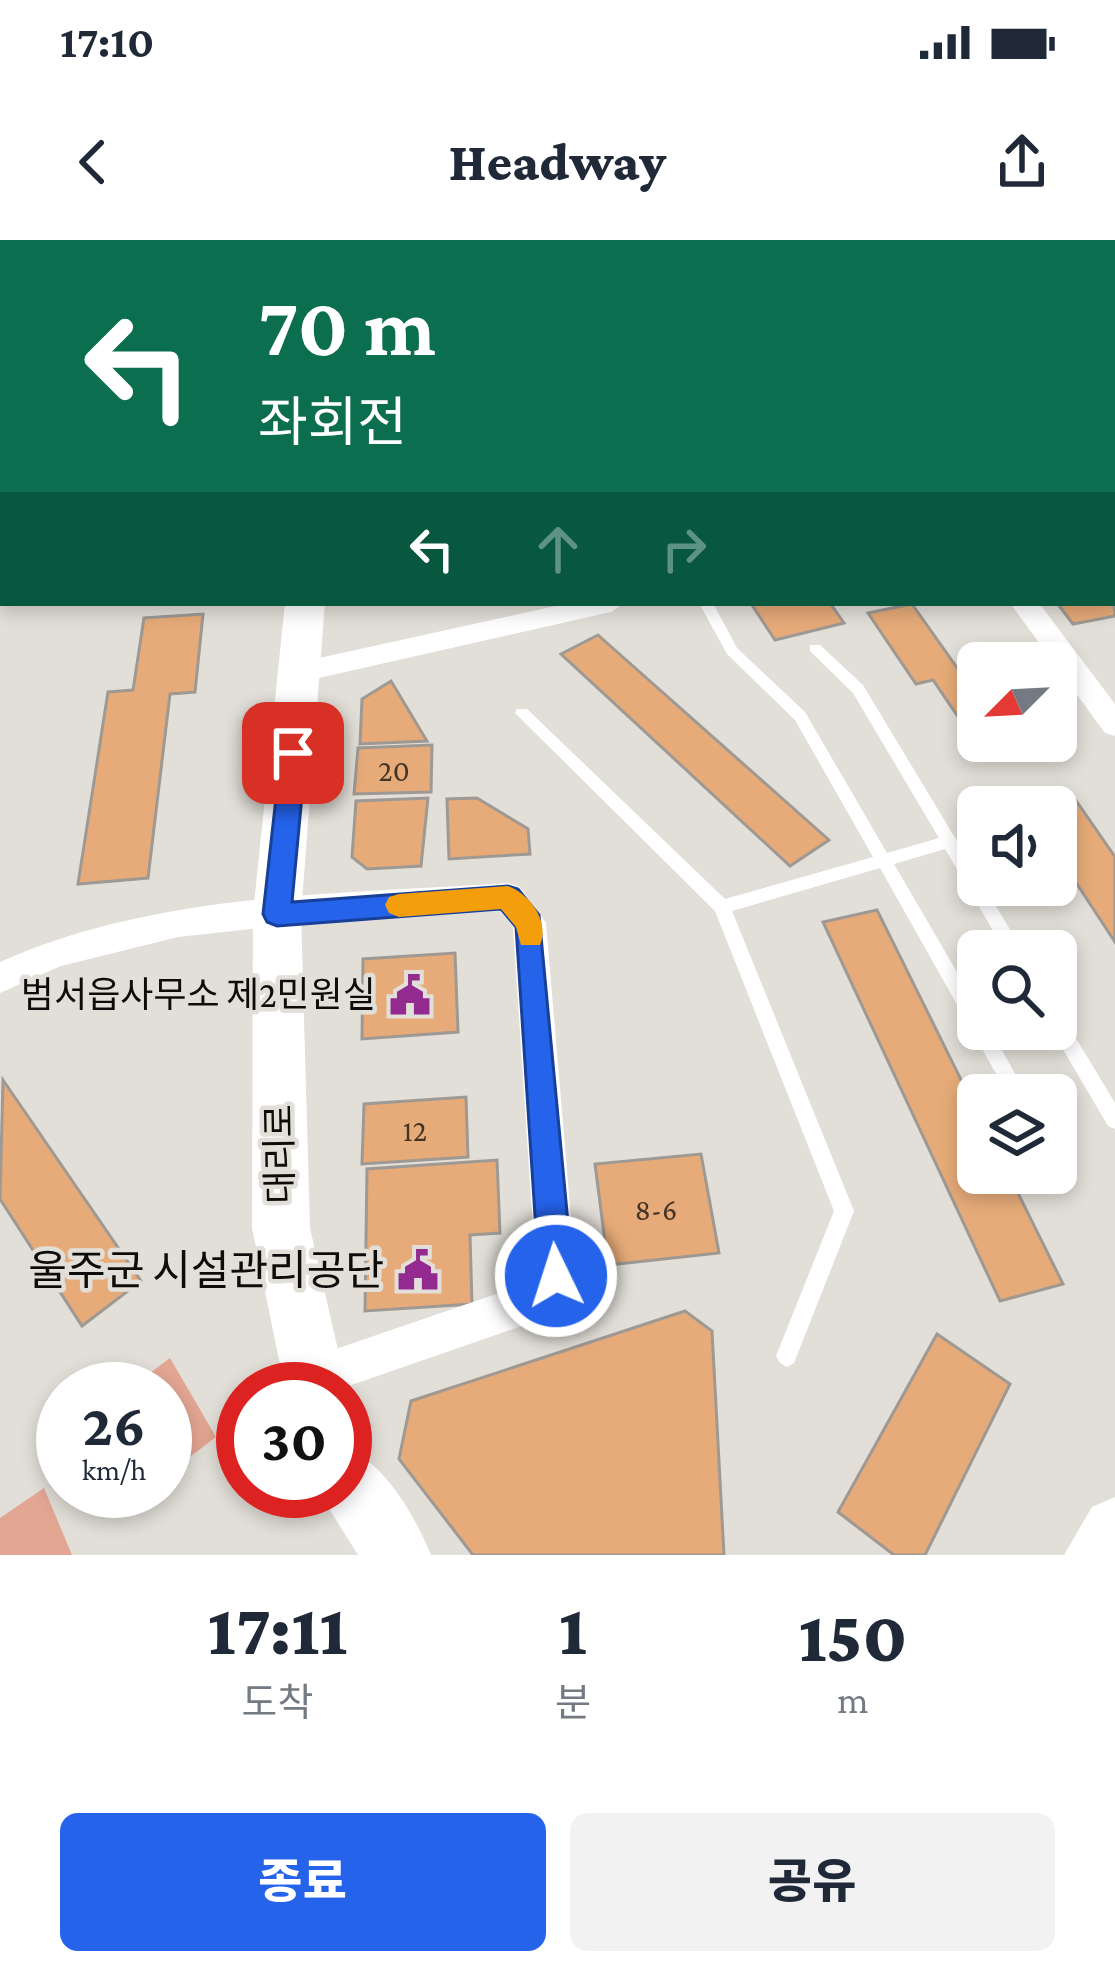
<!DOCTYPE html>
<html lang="ko">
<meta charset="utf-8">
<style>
:root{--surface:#fff;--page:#f2f2f3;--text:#1f2937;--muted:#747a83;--accent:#2563eb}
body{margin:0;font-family:"Crimson Pro","Noto Sans KR",serif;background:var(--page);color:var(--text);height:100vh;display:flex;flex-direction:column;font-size:45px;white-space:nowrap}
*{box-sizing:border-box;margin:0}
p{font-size:39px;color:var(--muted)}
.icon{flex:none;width:66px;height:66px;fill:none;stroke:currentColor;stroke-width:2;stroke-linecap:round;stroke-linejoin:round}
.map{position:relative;height:1315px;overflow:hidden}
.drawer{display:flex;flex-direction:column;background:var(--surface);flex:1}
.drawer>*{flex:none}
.top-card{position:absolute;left:0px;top:0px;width:1116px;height:366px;box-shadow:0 6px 18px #0003;background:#0b6e4f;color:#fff;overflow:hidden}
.needle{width:78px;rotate:246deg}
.fabs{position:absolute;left:957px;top:402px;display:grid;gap:24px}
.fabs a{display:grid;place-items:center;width:120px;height:120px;border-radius:18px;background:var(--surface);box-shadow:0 6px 18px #0003;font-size:60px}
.speed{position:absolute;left:36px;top:1122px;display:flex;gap:24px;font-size:60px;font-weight:700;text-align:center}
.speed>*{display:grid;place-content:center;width:156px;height:156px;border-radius:50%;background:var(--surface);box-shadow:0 6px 18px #0003;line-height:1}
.speed small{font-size:30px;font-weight:400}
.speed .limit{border:18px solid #d22;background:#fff;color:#111}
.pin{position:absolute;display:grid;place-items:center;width:102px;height:102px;color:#fff;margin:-51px;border-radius:24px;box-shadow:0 6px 18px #0006}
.me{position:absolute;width:132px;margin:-66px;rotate:356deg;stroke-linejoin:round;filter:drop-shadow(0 0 9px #0008)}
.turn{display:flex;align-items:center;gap:42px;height:252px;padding:0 60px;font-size:54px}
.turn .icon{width:156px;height:156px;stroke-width:2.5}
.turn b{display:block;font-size:84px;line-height:102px}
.lanes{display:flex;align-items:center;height:114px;padding:0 60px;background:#0003;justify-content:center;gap:60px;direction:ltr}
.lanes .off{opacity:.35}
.eta{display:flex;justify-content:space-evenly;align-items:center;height:204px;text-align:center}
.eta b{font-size:72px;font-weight:800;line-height:84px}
.button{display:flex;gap:24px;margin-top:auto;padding:24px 60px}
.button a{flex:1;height:138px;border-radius:18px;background:var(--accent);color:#fff;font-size:48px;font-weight:800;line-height:138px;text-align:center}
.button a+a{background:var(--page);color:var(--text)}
.status{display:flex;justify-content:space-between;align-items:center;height:84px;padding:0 60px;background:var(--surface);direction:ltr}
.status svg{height:33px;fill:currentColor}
header{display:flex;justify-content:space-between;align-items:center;height:156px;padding:0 60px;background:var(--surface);font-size:54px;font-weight:800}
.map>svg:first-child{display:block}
.green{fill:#e3a693}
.building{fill:#e7ab79;stroke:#9f9994;stroke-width:3}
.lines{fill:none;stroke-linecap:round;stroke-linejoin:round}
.service{fill:#fff;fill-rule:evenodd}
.minor{fill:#fff;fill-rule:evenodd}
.secondary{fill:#fff;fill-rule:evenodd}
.route{fill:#2563eb;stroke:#184099;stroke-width:3}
.slow{fill:#f59e0b}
.labels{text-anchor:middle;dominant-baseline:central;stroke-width:9;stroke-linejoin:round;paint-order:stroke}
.number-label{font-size:30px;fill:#443426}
.poi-label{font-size:36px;fill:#0d0c0a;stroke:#e2dfd8;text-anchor:end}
.street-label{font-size:36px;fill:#0d0c0a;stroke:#e2dfd8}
.near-poi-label{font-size:42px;fill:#0d0c0a;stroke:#e2dfd8;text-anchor:end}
</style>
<div class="status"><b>17:10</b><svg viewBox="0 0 49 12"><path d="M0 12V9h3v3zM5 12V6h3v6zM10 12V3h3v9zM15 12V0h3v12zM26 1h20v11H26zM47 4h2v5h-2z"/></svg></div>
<header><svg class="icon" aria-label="back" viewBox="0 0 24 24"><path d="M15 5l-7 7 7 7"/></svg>Headway<svg class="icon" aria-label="share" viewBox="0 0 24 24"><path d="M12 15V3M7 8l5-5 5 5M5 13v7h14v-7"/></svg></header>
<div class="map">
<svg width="1115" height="1315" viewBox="0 0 1115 1315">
<rect width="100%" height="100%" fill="#e2dfd8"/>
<g class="green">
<path d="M170,1118l46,79 -51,39v-87h-36z"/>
<path d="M44,1248l28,67h-72v-37z"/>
</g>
<g class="building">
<path d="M1113,354l2,22 -42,8 -16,-21h56z"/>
<path d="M762,363h68l14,20 -69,17 -23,-35z"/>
<path d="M912,364l46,65 10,-2 10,14v60h33l-31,8 -47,-69 -17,4 -48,-71z"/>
<path d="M203,374l-8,78 -25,2 -22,184 -70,6 30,-192 25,-2 11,-72z"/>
<path d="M598,395l231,205 -39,26 -229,-212z"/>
<path d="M391,441l36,60 -67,3 2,-45z"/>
<path d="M432,505l-1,47 -77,2 4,-46z"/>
<path d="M428,558l-7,68 -54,3 -15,-12 4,-56z"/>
<path d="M477,558l51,31 2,25 -81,5 -2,-60z"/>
<path d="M1075,559l40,58v85l-59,-90v-45h-16z"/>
<path d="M877,670l101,204v59h30l55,111 -63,17 -177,-379z"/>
<path d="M455,713l3,79 -96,7 1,-80z"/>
<path d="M3,840l138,201 -59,45 -82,-127z"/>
<path d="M466,857l2,60 -106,7 2,-60z"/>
<path d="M701,914l18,99 -111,12 -13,-101z"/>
<path d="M497,920l3,73 -30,2 2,69 -107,7 2,-142z"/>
<path d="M685,1071l27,20 12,224h-251l-74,-96 12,-58z"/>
<path d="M937,1094l73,50 -85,171h-31l-56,-43z"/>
</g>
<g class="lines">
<g class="service">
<path d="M583,0h10l-2,3h-10z"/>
<path d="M699,363h14l24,45 68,64 82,141 52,-15 -86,-145 -43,-42v-6h10l43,40 115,191v9h5l40,66h-18l-60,-102 -51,15 84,144v21h12l37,66h-19l-128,-227 -148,43 122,300 -60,152 -7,4 -7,-4 -4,-7 58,-145 -119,-300 -200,-198 2,-4h10l198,190 148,-42 -78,-137 -68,-66z"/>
<path d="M1056,773l6,2 53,88v26l-7,-3 -57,-97h5z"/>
</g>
<g class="minor">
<rect x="781" y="0" width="20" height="3"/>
<rect x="926" y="0" width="20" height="3"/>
<path d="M1044,0h21l2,3h-21z"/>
<rect x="1113" y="52" width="2" height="14"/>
<path d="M1113,224h2v17l-2,-1z"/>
<rect x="1113" y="253" width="2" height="16"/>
<path d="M569,363h56l-14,9 -310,70 -14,-10 14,-10z"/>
<path d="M1010,363h29l76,101v32l-10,-3z"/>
<path d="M508,643l12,4 26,36 30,354 -17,35 -14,6 -205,71h-43l-5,-12 6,-15 233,-80 5,-8 -23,-347 -13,-16 -185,11 -137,15 -117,29 -61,27v-31c159,-71 337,-67 508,-79z"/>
</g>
<g class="secondary">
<path d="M389,0h30l-32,3z"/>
<path d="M285,363h40l-24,311 9,314 37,161 -2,5v-5h-60l-33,-161 1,-314z"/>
<path d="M345,1207c40,16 70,69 86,108h-73l-40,-64h27z"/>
<path d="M1115,1257v58h-51l28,-48z"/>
</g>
</g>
<path class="route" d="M293,504l13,9 -14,149 216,-16 10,3 21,26 34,361 -5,12 -12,5 -12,-5 -5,-12 -23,-349 -15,-18 -224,17 -10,-4 -4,-8 18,-161z"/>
<path class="slow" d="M508,646c22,8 42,36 32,59h-19l-5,-18 -15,-18 -102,8 -10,-4 -4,-8 4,-8 10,-3z"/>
<defs>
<g id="civic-bare" transform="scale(3.24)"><path d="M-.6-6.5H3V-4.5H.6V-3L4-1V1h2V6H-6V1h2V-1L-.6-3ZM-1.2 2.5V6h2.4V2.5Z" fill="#922a8f" stroke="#e2dfd8" stroke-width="2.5" paint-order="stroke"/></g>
</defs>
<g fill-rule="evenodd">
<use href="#civic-bare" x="410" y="755"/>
<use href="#civic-bare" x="418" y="1030"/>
</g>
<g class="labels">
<g class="number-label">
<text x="394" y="530">20</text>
<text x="415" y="890">12</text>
<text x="656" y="969">8-6</text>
</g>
<g class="poi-label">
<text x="376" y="755">범서읍사무소 제2민원실</text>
</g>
<g class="street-label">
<text transform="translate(280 914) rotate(-91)">대리로</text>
</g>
<g class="near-poi-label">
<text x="384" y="1030">울주군 시설관리공단</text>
</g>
</g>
</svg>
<div class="fabs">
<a><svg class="needle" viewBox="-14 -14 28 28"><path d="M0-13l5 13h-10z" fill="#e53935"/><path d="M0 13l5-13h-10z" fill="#747a83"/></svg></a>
<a><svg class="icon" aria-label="sound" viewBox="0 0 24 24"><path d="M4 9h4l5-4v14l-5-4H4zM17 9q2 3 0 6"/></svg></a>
<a><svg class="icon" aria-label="search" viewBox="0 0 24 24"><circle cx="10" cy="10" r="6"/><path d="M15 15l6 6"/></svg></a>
<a><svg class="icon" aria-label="layers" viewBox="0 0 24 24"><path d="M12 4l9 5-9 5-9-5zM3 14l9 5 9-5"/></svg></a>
</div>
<div class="speed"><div>26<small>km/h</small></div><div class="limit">30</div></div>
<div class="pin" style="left:293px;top:513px;background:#d93025"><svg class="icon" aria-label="arrive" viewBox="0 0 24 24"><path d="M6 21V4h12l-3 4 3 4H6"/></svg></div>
<svg class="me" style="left:556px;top:1036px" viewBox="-20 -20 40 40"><circle r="17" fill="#2563eb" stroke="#fff" stroke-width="3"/><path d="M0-11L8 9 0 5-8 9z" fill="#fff"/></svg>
<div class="top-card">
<div class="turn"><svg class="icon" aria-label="left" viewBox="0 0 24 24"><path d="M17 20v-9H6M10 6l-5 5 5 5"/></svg><div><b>70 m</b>좌회전</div></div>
<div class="lanes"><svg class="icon" aria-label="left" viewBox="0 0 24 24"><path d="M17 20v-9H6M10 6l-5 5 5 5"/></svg><svg class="icon off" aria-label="ahead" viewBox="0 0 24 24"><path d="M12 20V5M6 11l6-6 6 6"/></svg><svg class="icon off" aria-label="right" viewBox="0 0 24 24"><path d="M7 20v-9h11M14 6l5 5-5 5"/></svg></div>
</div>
</div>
<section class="drawer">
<div class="eta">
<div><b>17:11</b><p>도착</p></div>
<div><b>1</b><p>분</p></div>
<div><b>150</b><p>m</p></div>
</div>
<div class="button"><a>종료</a><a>공유</a></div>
</section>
